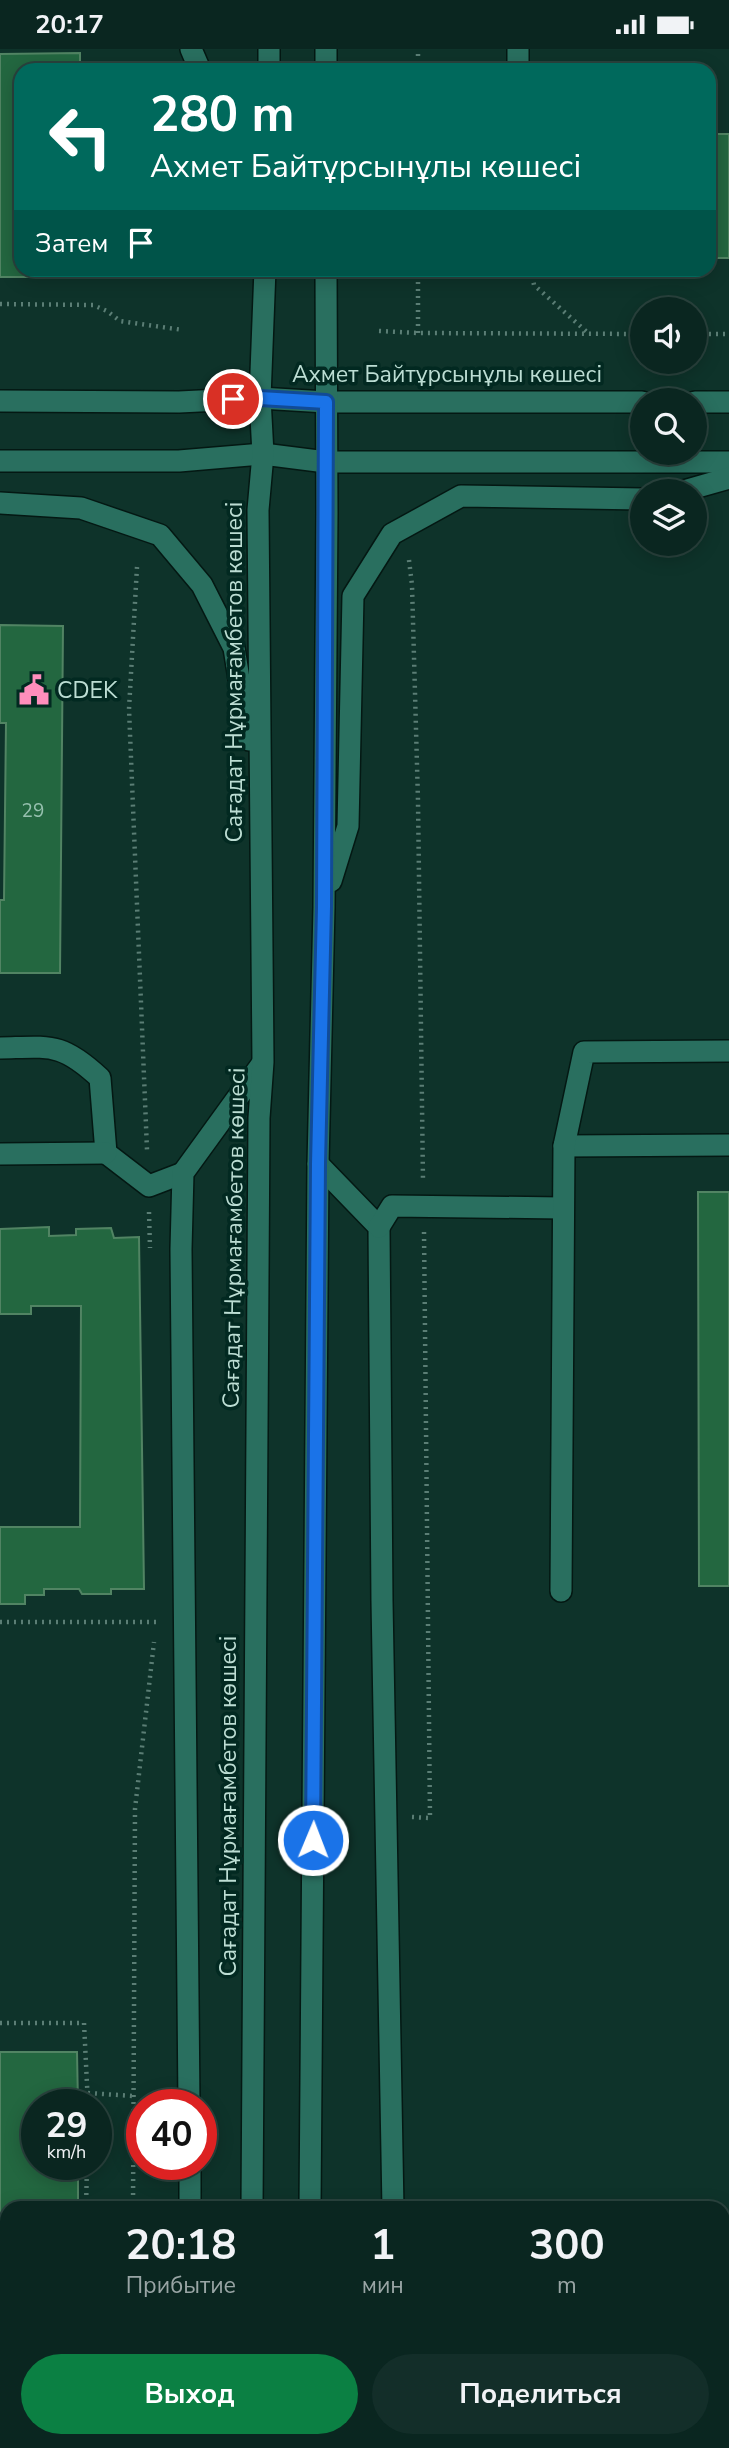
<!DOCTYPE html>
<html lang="ru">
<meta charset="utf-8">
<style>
:root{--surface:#0a2620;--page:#132e29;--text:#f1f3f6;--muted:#99a5a5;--line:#2a433e;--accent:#0b8043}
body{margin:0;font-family:"Nunito Sans",sans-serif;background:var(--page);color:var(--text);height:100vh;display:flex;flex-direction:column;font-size:26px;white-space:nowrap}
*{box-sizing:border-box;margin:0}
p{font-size:23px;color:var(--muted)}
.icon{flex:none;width:38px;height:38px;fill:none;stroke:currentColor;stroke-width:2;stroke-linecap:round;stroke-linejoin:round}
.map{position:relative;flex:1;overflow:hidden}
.drawer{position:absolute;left:0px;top:2152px;width:730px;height:247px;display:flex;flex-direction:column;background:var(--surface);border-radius:21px 21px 0 0;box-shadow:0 4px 18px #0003,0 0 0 2px var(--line)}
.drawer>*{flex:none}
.hud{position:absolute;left:14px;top:14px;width:702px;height:214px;border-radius:21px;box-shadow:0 4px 18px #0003,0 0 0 2px var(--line);background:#00695c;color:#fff;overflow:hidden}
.controls{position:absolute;left:630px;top:248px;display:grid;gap:14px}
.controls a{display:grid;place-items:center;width:77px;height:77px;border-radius:50%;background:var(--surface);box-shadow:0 4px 18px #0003,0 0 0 2px var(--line);font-size:35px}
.speed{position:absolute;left:21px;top:2040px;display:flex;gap:14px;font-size:35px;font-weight:700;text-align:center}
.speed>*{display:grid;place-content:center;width:91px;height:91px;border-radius:50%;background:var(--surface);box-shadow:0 4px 18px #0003,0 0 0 2px var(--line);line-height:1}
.speed small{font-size:18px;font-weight:400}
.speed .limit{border:10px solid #d22;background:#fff;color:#111}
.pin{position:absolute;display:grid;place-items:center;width:60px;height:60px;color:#fff;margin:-30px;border:4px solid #fff;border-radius:50%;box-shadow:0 2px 7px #0007}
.me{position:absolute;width:77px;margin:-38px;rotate:1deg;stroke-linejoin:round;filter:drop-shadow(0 0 5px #0008)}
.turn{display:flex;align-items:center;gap:24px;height:147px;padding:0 21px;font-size:32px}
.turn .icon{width:91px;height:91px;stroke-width:2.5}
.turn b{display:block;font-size:49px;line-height:60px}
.then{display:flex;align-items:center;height:66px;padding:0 21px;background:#0003;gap:14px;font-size:26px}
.eta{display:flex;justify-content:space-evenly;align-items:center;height:119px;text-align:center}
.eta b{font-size:42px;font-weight:700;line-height:49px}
.action{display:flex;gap:14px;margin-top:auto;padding:14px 21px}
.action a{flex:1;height:80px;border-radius:42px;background:var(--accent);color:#fff;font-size:28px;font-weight:700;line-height:80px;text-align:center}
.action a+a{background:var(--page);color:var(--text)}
.status{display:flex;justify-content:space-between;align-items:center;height:49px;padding:0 35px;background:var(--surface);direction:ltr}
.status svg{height:19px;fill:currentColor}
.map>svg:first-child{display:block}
.building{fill:#236740;stroke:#518463;stroke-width:2}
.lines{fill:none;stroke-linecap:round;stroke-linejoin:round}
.minor-casing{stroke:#041813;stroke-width:24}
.path{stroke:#5b7e75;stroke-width:4.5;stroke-dasharray:2 5;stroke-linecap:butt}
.minor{stroke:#296f5f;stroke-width:21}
.route-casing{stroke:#114b97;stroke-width:18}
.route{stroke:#1a73e8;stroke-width:12}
.labels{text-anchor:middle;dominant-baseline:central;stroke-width:7;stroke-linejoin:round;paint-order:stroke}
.number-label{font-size:19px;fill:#96c0ae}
.street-label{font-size:23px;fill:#bcddd3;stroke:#022921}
.poi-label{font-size:23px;fill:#bcddd3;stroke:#022921;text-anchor:start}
</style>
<div class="status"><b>20:17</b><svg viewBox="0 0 49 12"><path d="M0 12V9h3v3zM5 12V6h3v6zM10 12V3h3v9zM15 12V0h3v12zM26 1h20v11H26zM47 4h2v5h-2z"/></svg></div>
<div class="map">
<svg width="729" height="2399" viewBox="0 0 729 2399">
<rect width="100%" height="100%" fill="#0e332a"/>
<g class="building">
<path d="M80,4v17h-59v199h60v8h-81v-223z"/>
<rect x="709" y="85" width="20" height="124"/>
<path d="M0,576l63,1 -3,347h-60v-73h4l2,-177h-6z"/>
<path d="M698,1143h31v394h-30z"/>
<path d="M49,1178v9l27,-1v-6l35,-1 3,10 25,-1 5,352h-33v5h-29l-3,-5h-35v6h-19v9h-25v-77h80l1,-221h-50v8h-31v-85z"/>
<path d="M0,2003h77l1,53h-41v60h41v44h-71v213h-7z"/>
</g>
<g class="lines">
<g class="minor-casing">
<g id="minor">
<path d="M191,0l9,21"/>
<path d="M326,0v21"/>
<path d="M518,0v21"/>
<path d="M269,21v-21"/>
<path d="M0,352l179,1 81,-4 66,4h316"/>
<path d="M695,353h34"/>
<path d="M0,412h179l84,-7 63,8h403"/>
<path d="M680,443l49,-14"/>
<path d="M0,454l81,5 79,27 42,50 32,63 15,92"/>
<path d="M331,832l17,-55 5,-230 39,-62 69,-38 181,3"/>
<path d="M0,999c51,-1 61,-6 100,30l6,75 43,33 34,-13"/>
<path d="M564,1097l165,-1"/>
<path d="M0,1105l106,-1"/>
<path d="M318,1115l61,63 3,374 11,608"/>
<path d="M379,1178l13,-21 171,2"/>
<path d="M561,1542l3,-445 20,-94 145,-1"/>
<path d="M189,2056l-8,-856 2,-76 79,-109"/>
<path d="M190,2116v44"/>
<path d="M252,2160l7,-1091 4,-56 -5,-552 5,-56 -3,-56 5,-129"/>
<path d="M310,2160l8,-1045 6,-257 3,-394 -1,-244"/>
<path d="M182,2399v-7"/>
<path d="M251,2399v-7"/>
<path d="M308,2399v-7"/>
<path d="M359,2399l10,-7"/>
</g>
</g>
<g class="path">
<path d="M418,21v-21"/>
<path d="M531,220l3,16 54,48"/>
<path d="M0,255l93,1 14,6 13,10 63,9"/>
<path d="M379,282l39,2 224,1"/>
<path d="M418,284v-64"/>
<path d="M695,285h34"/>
<path d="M409,511l3,25 6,216 5,380"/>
<path d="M137,518l-8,142 18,441"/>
<path d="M149,1163l1,36"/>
<path d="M0,1573h156"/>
<path d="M412,1768l18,1 -6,-586"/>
<path d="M0,1974h84l4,82"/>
<path d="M88,2044l45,3"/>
<path d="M86,2160l1,-44"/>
<path d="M133,2160l2,-400 19,-167"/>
<path d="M140,2392v7"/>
<path d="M80,2399v-7"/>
</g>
<use href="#minor" class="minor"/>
</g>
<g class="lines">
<g class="route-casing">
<path id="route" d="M233,350l27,-1 66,4 -2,505 -6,257 -5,676"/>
</g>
<use href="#route" class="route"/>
</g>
<defs>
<g id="civic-bare" transform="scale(2.415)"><path d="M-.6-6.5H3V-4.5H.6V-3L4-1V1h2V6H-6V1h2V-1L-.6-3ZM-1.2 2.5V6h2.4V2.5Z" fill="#fe8ebc" stroke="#022921" stroke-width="2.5" paint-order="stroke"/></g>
</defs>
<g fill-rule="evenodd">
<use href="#civic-bare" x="34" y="641"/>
</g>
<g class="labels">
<g class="number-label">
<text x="33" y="762">29</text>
</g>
<g class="street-label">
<text x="447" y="325">Ахмет Байтұрсынұлы көшесі</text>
<text transform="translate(234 623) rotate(-90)">Сағадат Нұрмағамбетов көшесі</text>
<text transform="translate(234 1189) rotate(-89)">Сағадат Нұрмағамбетов көшесі</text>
<text transform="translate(228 1757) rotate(-90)">Сағадат Нұрмағамбетов көшесі</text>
</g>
<g class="poi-label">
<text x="57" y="641">CDEK</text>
</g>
</g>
</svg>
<div class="controls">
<a><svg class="icon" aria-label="sound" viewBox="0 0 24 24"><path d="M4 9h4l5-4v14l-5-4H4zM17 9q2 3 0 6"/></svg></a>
<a><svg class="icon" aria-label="search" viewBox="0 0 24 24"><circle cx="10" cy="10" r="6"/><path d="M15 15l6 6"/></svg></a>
<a><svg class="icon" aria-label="layers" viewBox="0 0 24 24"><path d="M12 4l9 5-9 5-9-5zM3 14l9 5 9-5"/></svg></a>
</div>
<div class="speed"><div>29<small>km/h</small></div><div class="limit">40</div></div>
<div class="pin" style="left:233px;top:350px;background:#d93025"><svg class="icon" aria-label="arrive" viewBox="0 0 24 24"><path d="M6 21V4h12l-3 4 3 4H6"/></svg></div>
<svg class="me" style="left:313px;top:1791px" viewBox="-20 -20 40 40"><circle r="17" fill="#1a73e8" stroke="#fff" stroke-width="3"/><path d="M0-11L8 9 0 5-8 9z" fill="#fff"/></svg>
<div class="hud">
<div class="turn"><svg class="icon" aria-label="left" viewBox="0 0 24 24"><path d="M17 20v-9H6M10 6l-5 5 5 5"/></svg><div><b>280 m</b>Ахмет Байтұрсынұлы көшесі</div></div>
<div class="then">Затем<svg class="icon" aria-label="arrive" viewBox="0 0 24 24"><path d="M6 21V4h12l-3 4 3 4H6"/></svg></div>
</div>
<section class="drawer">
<div class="eta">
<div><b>20:18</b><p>Прибытие</p></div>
<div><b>1</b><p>мин</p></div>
<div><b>300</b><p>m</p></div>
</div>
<div class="action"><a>Выход</a><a>Поделиться</a></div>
</section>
</div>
